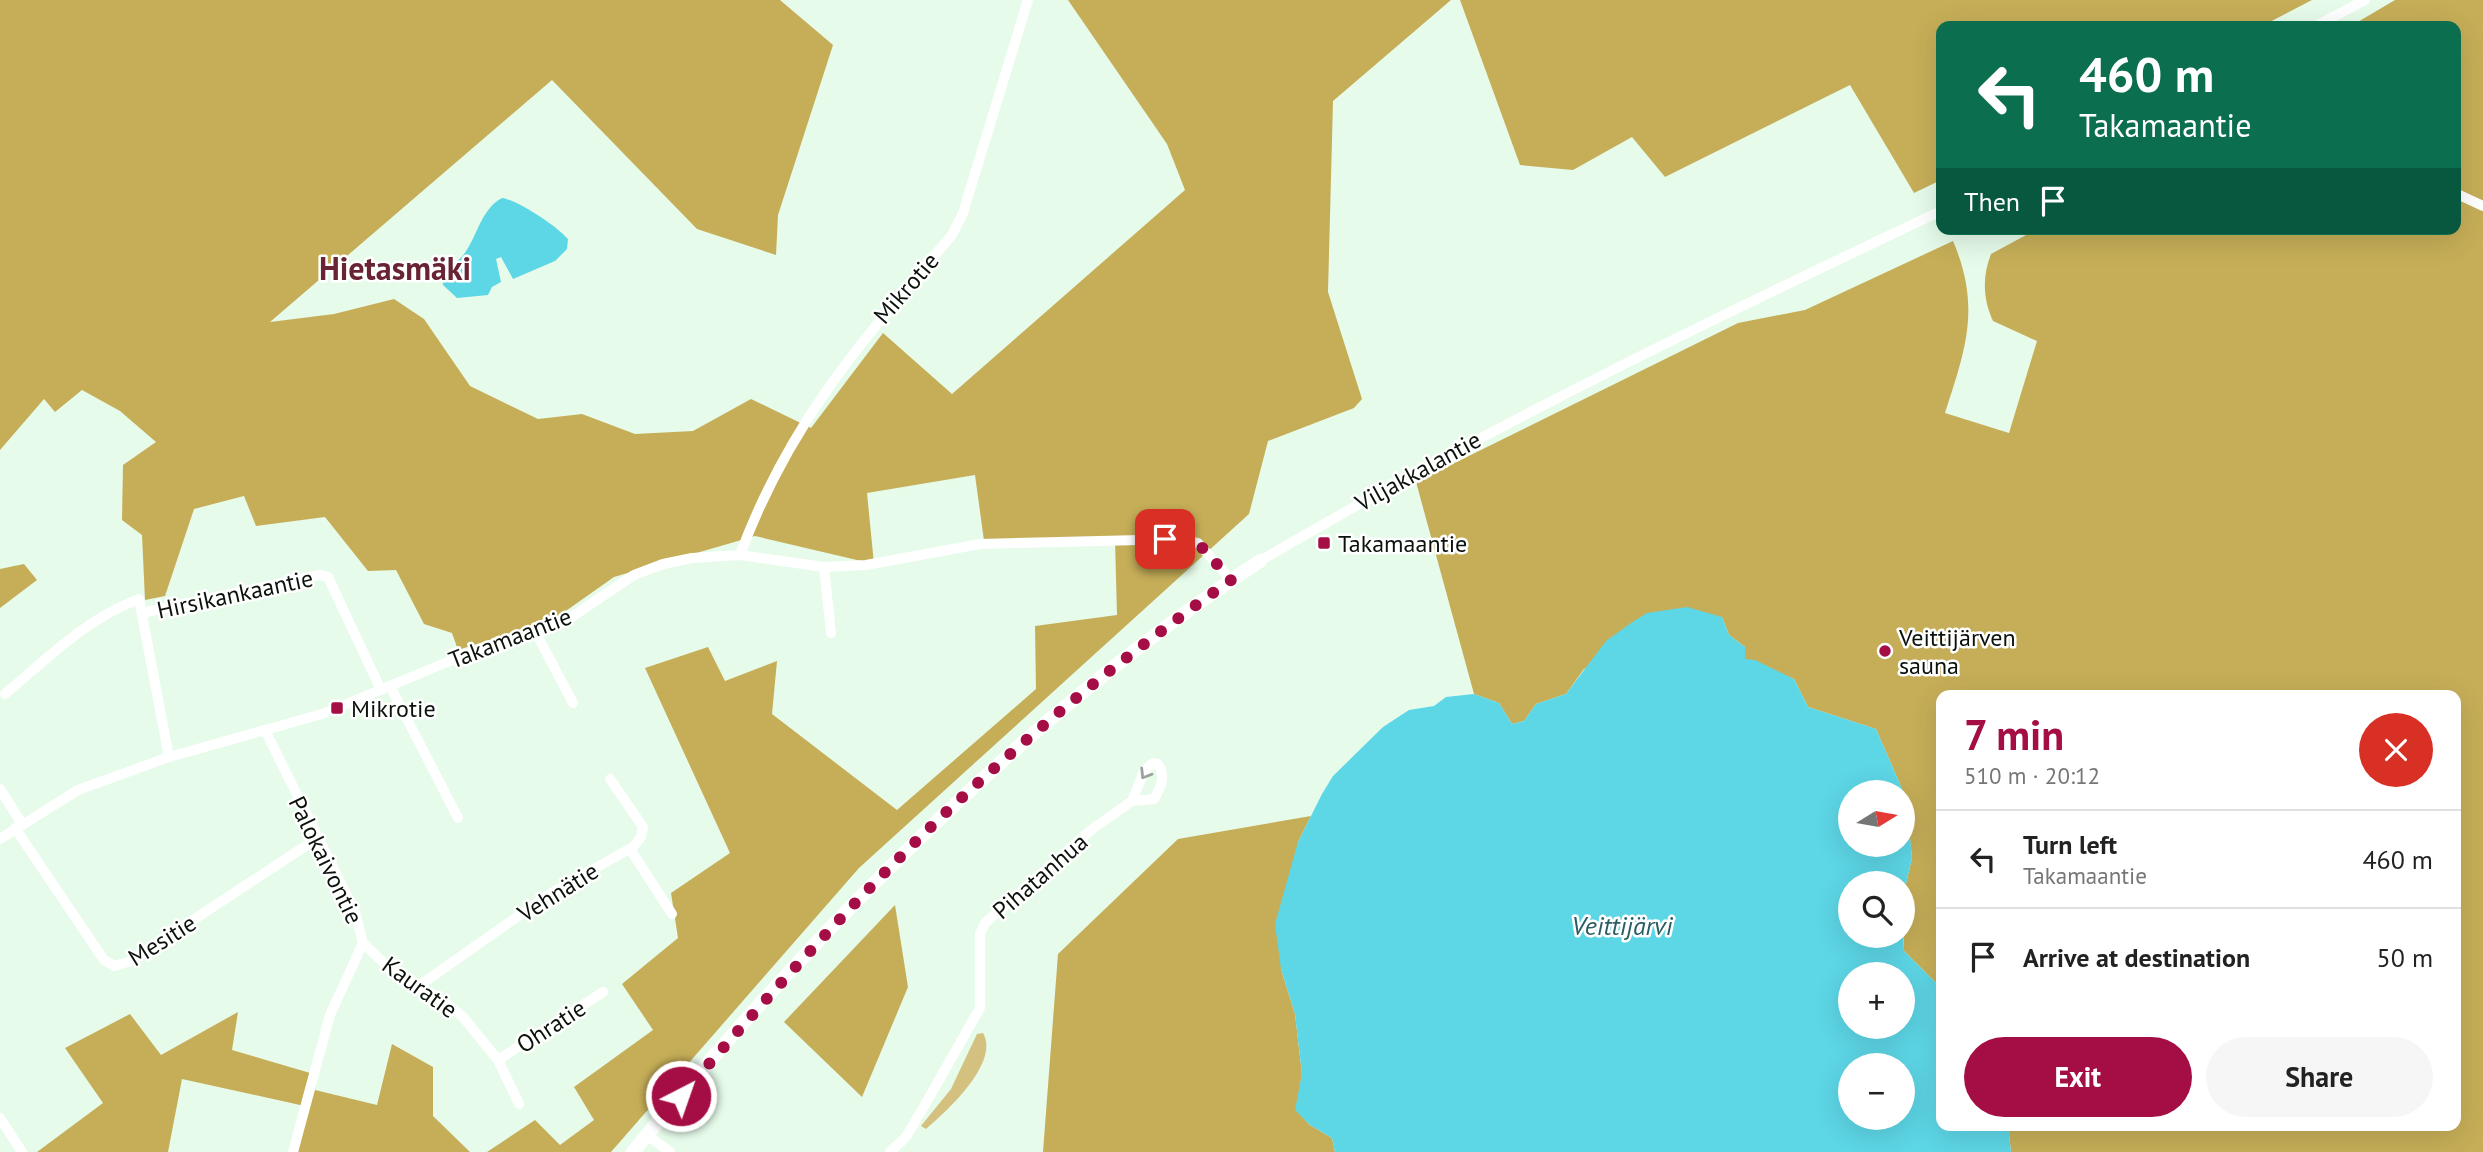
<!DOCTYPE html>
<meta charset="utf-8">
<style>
:root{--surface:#fff;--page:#f6f6f6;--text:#222;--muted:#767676;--line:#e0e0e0;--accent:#a50e45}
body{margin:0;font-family:"PT Sans",sans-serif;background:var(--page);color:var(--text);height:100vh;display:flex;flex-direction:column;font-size:26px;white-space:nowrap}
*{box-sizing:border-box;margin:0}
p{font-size:23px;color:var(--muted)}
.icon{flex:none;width:38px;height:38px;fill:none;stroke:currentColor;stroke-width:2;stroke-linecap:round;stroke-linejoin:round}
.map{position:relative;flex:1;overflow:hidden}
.drawer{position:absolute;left:1936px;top:690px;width:525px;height:441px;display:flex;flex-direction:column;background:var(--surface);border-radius:14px;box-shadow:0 7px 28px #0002}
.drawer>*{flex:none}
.guide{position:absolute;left:1936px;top:21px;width:525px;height:214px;border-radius:14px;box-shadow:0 7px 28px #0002;background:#0b6e4f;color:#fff;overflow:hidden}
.needle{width:46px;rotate:79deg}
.buttons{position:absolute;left:1838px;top:780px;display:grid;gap:14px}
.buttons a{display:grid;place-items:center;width:77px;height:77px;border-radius:50%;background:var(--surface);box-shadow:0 7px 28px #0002;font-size:35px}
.pin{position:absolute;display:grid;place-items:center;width:60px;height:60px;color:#fff;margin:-30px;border-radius:14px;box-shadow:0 4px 10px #0006}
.me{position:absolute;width:77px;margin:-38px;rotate:41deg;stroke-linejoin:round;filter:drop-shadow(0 0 5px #0008)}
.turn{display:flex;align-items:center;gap:24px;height:147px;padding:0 28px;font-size:32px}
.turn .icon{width:91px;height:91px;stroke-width:2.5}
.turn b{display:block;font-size:49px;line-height:60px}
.then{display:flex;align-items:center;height:66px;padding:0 28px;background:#0003;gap:14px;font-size:26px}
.round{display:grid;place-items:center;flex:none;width:74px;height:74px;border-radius:37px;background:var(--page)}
.headline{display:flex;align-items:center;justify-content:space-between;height:119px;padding:0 28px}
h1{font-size:42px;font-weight:800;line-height:52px;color:var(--accent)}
.action{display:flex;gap:14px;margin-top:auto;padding:14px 28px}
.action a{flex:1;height:80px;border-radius:42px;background:var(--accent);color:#fff;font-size:28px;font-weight:800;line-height:80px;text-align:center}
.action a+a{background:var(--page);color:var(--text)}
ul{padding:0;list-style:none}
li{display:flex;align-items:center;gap:21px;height:98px;padding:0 28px;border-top:2px solid var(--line)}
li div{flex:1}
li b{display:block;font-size:26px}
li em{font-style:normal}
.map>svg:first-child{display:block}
.green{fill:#d4c17f}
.forest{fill:#c6ae58}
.water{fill:#5dd6e6;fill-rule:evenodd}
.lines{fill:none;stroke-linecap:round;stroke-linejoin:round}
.minor{stroke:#fff;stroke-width:10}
.major{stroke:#fff;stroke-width:14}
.oneway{stroke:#9da09e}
.route{stroke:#a50e45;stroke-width:12;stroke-dasharray:0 21.6}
.poi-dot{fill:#a50e45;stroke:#fff;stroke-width:2.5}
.labels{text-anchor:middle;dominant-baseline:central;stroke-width:5;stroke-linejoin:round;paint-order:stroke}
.street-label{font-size:24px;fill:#0b120c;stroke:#fff}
.poi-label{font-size:24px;fill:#0b120c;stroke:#fff;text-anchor:start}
.water-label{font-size:26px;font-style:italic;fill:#295d63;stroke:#fff}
.district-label{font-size:32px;font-weight:bold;fill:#692434;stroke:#fff}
</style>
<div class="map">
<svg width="2483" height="1152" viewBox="0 0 2483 1152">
<rect width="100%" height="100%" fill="#e6fbea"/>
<path class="green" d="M983,1033c17,30 -36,78 -57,96l-5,-3 30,-37 26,-55z"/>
<g class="forest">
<path d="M0,0h780l53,45 -55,170 -2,40 -79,-26 -145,-149 -282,242 64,-8 60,-15 30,20 46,67 68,33 44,-5 53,20 58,-3 58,-32 60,29 72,-95 69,61 233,-204 -18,-46 -99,-144h383l-118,101 -5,191 34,107 -8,9 -86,33 -19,73 -390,354 -248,284h-124l48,-32 25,25 34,-25 -20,-33 79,-57 -31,-46 56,-46 -7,-45 59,-40 -85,-185 63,-21 17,34 52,-20 -5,53 125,96 139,-121 -1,-63 82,-11 -2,-75 -130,8 -10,-73 -108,18 7,71 -119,-28 -141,41 -61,43 -95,30 -6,-17 -28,-9 -28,-54 -28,1 -43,-54 -69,9 -12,-30 -50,13 -29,87 -20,4 -3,-65 -20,-15 1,-55 33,-23 -36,-31 -38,-21 -27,22 -11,-13 -44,51z"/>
<path d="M1460,0h852l-50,26h-321v154l-27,13 -64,-108 -185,92 -33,-40 -59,33 -53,-5z"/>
<path d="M2395,0h88v1152h-472l-3,-27h447v-430h-514v293l-37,-37 -2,-50 10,-43 -6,-60 -30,-69 -68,-22 -14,-28 -50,-20 1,-12 -16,-12 -7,-18 -138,52 -18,25 -30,10 -12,17 -12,3 -13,-21 -25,-9 -58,-212 322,-159 67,-13 148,-69c28,66 13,107 -8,172l64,20 28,-92 -44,-20c-10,-22 -11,-44 -2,-67l46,-25h37l3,5 8,-5h370v-203h-104z"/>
<path d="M24,564l13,16 -37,28v-39z"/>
<path d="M1311,816l-13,26 -17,127 14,45 7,60 -6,36 14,15 22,13 3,14h-292l15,-198 120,-115z"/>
<path d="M895,905l13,82 -46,110 -78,-75z"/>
<path d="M238,1012l-6,38 85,25 -2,15 62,15 15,-61 41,23v49l37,36h-172l11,-45 -127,-28 -14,73h-131l66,-49 -38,-55 65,-34 31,41z"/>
</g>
<g class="water">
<path d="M502,198c16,2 56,29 66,41l-1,10 -12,12 -42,18 -12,-22 -5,2 5,23 -9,5 -4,8 -31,3 -14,-13 -2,-12c8,-6 17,-11 23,-19 13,-17 17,-45 38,-56z"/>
<path d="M1687,607l35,10 7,18 16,12v12l10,1 39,19 14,28 68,22 30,69 6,60 -10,43v-17h-52v52h53l1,15 37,37v137h67l3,27h-676l-3,-14 -22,-13 -15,-15 7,-36 -7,-60 -14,-45 -6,-45 23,-82 24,-48 11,-18 50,-49 26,-17 25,-4 12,-9 28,-3 25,9 13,21 12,-3 12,-17 30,-10 40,-53 25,-18 16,-10zM1850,793h52v52h-52zM1850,975h52v52h-52zM1850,1066h52v52h-52z"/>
</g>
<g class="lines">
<g class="minor">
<path d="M2316,26l49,-26"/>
<path d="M2455,193l28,13"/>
<path d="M740,555c49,-133 122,-214 212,-320l11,-22 65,-213"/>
<path d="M1260,561c221,-130 450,-241 681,-350"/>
<path d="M824,567l7,66"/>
<path d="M142,613l177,-38 9,2 53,113"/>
<path d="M536,633l37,70"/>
<path d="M390,686l68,132"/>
<path d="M5,694c42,-35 82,-76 134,-95l30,158"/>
<path d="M265,730l90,182 8,31 -33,72 -37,137"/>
<path d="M0,789l22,35"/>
<path d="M15,828l89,132 10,6 17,-5 185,-122"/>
<path d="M0,839l78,-49 91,-33 153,-43 145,-60 69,-21 34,-15 64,-43 29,-11 29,-6 48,-3 84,12 42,-2 114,-21 202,-5 16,4 33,37"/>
<path d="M630,849l42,65"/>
<path d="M363,943l29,28 46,26 25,20 35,43 21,44"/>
<path d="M420,985l131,-92 82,-46 8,-10 2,-10 -33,-48"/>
<path d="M498,1060l105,-68"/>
<path d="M0,1118l22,34"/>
<path d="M647,1135l23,17"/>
<path d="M890,1152l16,-15 20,-34 54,-95v-74l5,-11 106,-93 41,-29 12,-30 9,-8 5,1c8,12 3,23 -4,35l-22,2"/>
</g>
<path class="major" d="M633,1152c178,-217 392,-437 627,-591"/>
</g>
<defs><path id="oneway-chevron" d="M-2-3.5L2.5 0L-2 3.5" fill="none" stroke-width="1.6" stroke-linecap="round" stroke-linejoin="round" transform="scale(1.75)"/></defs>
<use class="oneway" href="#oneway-chevron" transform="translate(1145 774) rotate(122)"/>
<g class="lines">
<path class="route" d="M681,1096c83,-95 168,-191 259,-278 91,-86 189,-166 291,-238l-33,-37 -33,-4"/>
</g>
<g class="poi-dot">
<rect x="1317" y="536" width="14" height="14" rx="3.5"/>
<circle cx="1885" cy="651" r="7"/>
<rect x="330" y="701" width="14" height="14" rx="3.5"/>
</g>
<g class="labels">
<g class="street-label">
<text transform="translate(906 288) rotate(-49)">Mikrotie</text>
<text transform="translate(1418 471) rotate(-29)">Viljakkalantie</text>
<text transform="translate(235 594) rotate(-12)">Hirsikankaantie</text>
<text transform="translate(510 638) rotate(-21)">Takamaantie</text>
<text transform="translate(326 860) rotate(64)">Palokaivontie</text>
<text transform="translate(1040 876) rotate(-41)">Pihatanhua</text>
<text transform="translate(558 892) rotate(-32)">Vehnätie</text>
<text transform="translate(162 940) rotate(-32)">Mesitie</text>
<text transform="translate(420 987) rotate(36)">Kauratie</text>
<text transform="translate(551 1026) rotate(-33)">Ohratie</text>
</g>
<g class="poi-label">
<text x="1338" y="543">Takamaantie</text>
<text x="1899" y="637">Veittijärven<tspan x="1899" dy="28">sauna</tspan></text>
<text x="351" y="708">Mikrotie</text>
</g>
<g class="water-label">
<text x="1622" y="925">Veittijärvi</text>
</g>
<g class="district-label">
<text x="395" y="268">Hietasmäki</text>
</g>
</g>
</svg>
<div class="buttons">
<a><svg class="needle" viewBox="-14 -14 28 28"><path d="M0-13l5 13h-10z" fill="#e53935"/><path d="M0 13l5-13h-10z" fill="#767676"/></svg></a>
<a><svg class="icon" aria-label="search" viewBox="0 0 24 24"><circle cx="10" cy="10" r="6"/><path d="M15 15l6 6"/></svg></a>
<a>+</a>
<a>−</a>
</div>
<div class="pin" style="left:1165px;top:539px;background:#d93025"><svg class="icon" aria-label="arrive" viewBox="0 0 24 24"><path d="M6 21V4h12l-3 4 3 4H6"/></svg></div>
<svg class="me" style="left:681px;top:1096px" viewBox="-20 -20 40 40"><circle r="17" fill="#a50e45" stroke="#fff" stroke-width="3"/><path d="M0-11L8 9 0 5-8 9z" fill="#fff"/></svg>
<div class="guide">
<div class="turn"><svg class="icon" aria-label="left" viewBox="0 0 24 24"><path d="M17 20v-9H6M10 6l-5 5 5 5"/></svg><div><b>460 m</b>Takamaantie</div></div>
<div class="then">Then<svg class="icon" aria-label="arrive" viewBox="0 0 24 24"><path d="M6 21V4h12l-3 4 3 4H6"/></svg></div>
</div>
<section class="drawer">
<div class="headline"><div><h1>7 min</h1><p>510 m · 20:12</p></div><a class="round" style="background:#d93025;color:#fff"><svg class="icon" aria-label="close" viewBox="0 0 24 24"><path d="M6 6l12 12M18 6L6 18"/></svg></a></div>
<ul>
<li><svg class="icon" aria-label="left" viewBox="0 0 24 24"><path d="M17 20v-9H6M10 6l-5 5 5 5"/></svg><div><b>Turn left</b><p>Takamaantie</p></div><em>460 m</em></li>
<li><svg class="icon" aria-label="arrive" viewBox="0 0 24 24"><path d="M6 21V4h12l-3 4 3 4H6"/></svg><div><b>Arrive at destination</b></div><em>50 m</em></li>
</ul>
<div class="action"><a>Exit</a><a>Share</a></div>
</section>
</div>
